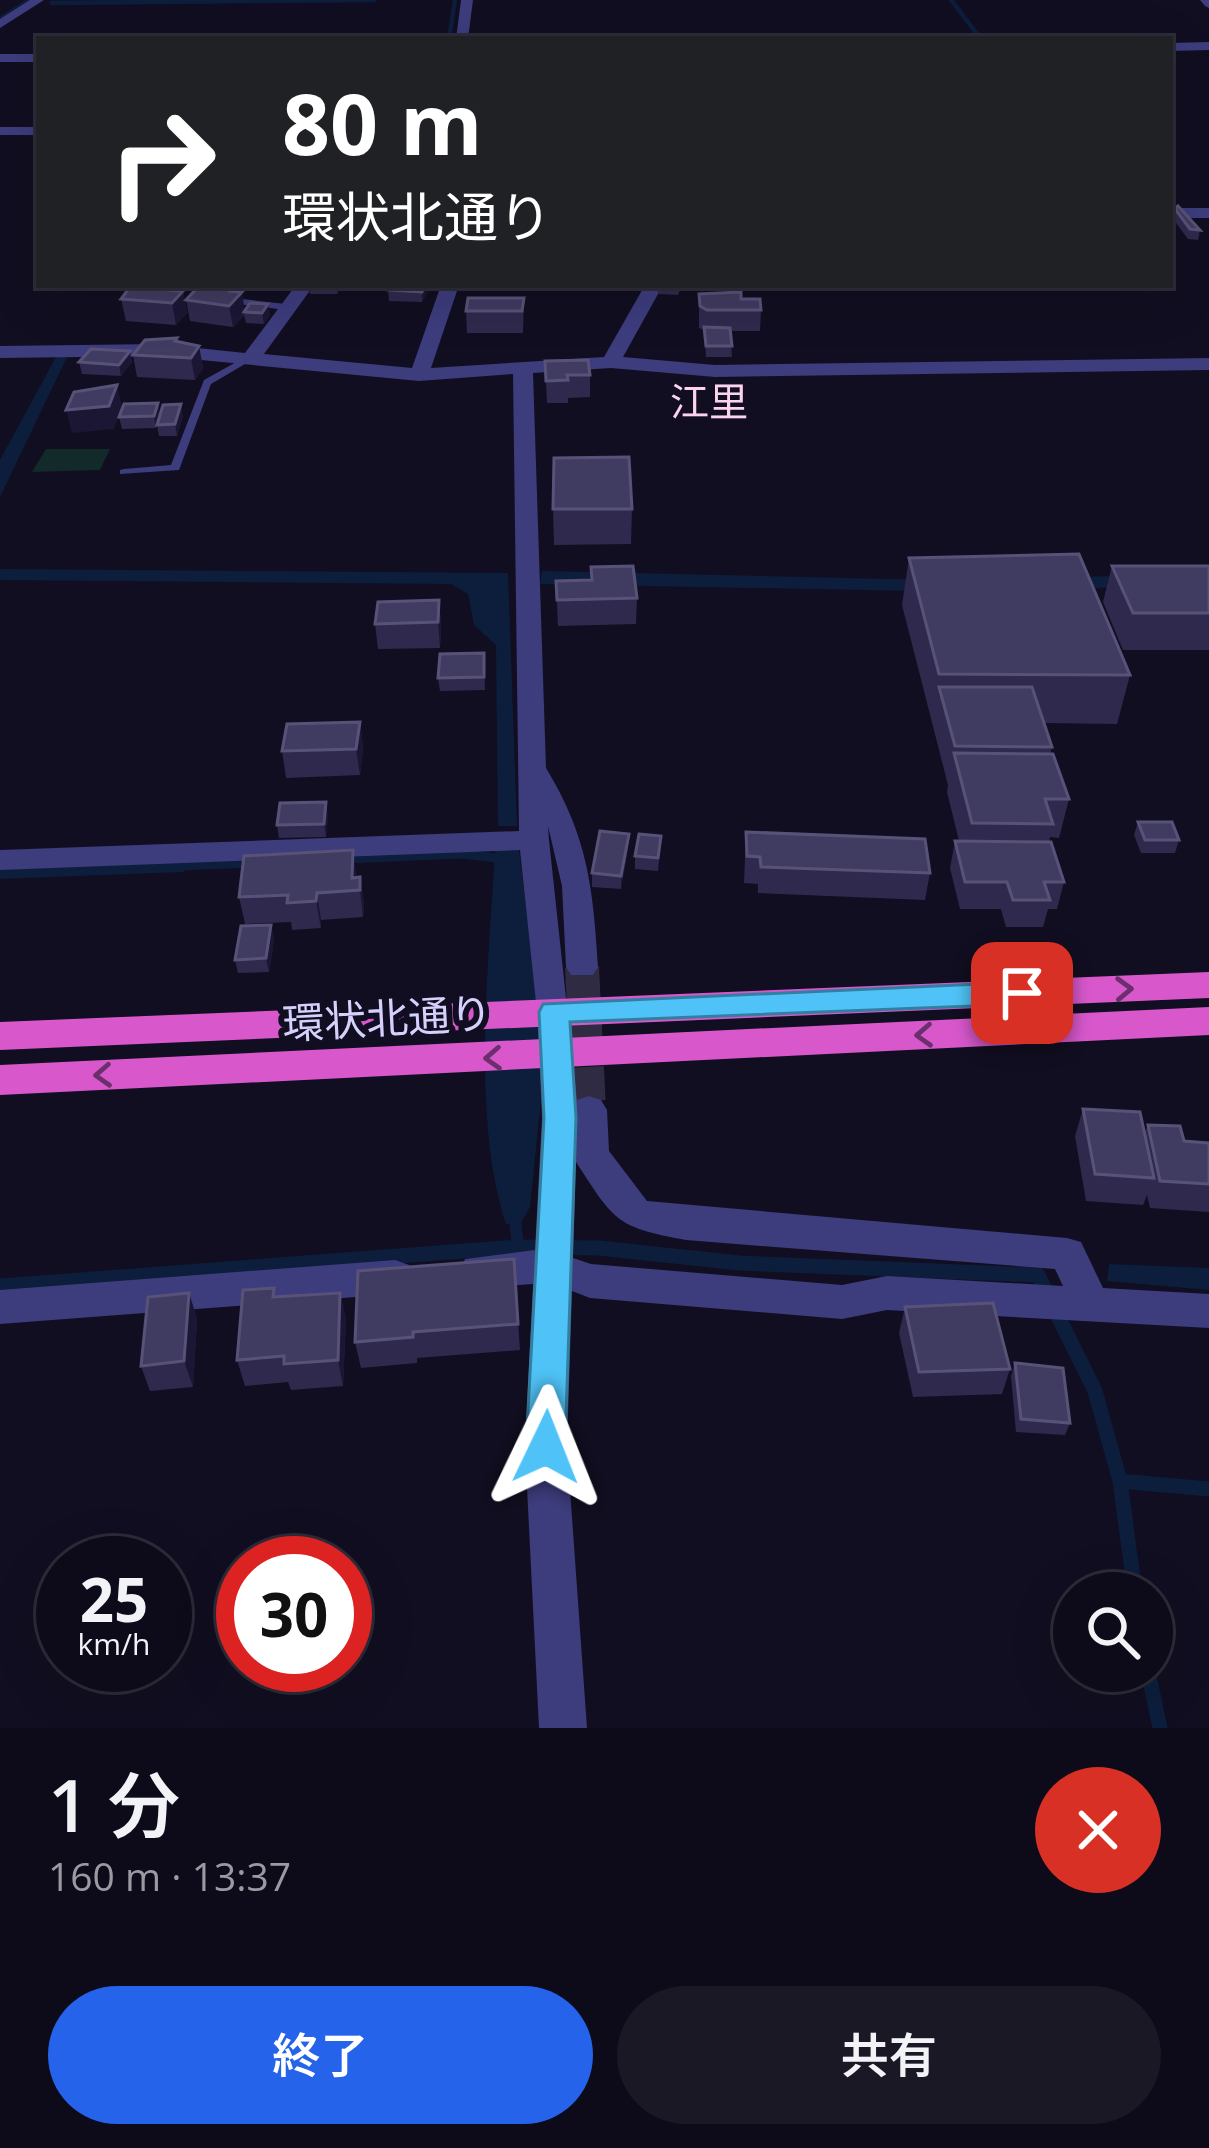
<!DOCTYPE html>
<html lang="ja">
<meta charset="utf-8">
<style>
:root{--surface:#0d0a19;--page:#1b1826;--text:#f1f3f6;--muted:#9a9aa2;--line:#2d2b38;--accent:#2563eb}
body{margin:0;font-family:"Open Sans","Noto Sans JP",sans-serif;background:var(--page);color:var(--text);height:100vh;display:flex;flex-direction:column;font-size:45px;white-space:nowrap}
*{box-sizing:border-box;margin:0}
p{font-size:39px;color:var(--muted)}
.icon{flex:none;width:66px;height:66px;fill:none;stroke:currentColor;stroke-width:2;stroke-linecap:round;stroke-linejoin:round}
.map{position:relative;height:1728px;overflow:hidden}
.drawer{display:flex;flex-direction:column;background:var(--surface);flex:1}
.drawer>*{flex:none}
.hud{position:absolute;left:36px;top:36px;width:1137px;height:252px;border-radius:0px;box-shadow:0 12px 48px #0002,0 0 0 3px var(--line);background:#202124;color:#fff;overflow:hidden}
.tools{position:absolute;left:1053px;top:1572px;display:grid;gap:24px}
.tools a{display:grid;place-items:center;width:120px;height:120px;border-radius:50%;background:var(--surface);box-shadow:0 12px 48px #0002,0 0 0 3px var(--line);font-size:60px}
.speed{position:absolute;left:36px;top:1536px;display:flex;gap:24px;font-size:60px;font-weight:700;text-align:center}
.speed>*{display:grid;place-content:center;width:156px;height:156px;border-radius:50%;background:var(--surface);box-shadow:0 12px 48px #0002,0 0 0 3px var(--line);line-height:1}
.speed small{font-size:30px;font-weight:400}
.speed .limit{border:18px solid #d22;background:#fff;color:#111}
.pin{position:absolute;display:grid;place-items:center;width:102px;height:102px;color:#fff;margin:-51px;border-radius:24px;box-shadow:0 6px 18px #0006}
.me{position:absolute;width:132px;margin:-66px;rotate:2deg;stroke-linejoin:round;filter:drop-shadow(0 0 9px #0008)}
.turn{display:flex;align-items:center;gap:42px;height:252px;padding:0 48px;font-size:54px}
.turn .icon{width:156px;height:156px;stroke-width:2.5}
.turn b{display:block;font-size:84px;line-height:102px}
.round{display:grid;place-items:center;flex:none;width:126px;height:126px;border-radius:63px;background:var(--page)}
.overview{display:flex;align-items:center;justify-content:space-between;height:204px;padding:0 48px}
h1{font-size:72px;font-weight:600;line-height:90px}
.button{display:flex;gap:24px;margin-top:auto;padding:24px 48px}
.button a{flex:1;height:138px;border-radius:72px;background:var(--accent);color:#fff;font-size:48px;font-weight:600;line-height:138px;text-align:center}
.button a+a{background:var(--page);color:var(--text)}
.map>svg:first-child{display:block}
.green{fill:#122a29}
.water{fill:#0c1e3c}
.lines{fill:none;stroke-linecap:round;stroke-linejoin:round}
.stream-far3{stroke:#0c1e3c;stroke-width:4.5}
.stream-far2{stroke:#0c1e3c;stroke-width:9}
.stream-far1{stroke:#0c1e3c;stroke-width:12}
.stream{stroke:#0c1e3c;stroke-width:15}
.minor-tunnel{stroke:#2e2b42;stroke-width:34;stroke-dasharray:34 16;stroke-linecap:butt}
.service{fill:#3d3c7d;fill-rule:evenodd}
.minor{fill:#3d3c7d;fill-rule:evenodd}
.trunk{fill:#d858cc;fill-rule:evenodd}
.wall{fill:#2f294d}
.shaded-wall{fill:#1b1634}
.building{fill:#403b60;stroke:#585278;stroke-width:3}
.oneway{stroke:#6b2f6e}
.route{fill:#4fc3f7;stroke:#337fa1;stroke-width:3}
.labels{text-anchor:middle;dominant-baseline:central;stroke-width:12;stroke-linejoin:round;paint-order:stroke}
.far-neighbourhood-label{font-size:39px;fill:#fcd3ee;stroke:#110e21}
.street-label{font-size:42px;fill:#d5d1fc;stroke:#110e21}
</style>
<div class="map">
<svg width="1209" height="1728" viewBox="0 0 1209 1728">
<rect width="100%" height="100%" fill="#110e21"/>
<path class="green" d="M46,449h64l-10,21 -68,2z"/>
<g class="water">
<path d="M56,357h11l-67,140v-37z"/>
<path d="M0,569l508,4 9,253h-19l-2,-181 -22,-20 -6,-31 -17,-10 -451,-4z"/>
<path d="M542,571l391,9 276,-6v12l-291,5 -378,-7z"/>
<path d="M495,850h24l16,129 6,121 -11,107 -9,16 -15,1c-35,-106 -17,-261 -11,-374z"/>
<path d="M1109,1264l100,4v22l-102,-9z"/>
</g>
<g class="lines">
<g class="stream-far3">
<path d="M951,0l30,39"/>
<path d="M52,3l322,-3"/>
<path d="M0,19l30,-19"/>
<path d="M449,39l6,-39"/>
</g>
<g class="stream-far2">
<path d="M345,859l116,-5 44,5"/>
<path d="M104,869l150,-6"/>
</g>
<g class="stream-far1">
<path d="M0,873l181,-7"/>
<path d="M514,1209l4,38"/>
<path d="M501,1248h101"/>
</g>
<g class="stream">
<path d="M0,1286l518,-39 81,1 140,15 299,12 9,18"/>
<path d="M1055,1310l40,81 25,90 15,112"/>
<path d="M1120,1481l89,8"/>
<path d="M1148,1671l12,57"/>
</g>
<path class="minor-tunnel" d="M582,967l7,143"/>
<g class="service">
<path d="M224,297l62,7 5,3 -5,3 -65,-8v-4z"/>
<path d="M249,355l8,2 -46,27 -32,86 -59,4v-4l4,-1 47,-4 33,-85z"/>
</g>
<g class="minor">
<path d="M30,0h14l-44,28v-9z"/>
<path d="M461,0h12l-5,39h-12z"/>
<path d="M1200,0h9v8l-4,-2z"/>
<path d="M1209,42v8l-39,1v-8z"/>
<rect x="0" y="54" width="39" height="8"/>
<rect x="0" y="127" width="39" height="8"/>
<rect x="1170" y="208" width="39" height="10"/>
<path d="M296,285h18l-50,69 148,14 29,-83h18l-28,83 173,-11 41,-72h18l-40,72 92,8 494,-7v12l-494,7 -104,-9 -78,5 13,395c42,69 47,120 52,199l-5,8h-22l-5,-8 -4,-81 -14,-60 1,14 28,260 12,-4 12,4 6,10 2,41 38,50 420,37 14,4 22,46 106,6v34l-322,-18 -45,9 -252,-21 -18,-7 -5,156 20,281h-48l-14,-281 8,-163 -54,4 -14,-5 -5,-12 5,-12 70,-9 7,-132 -5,-106 -17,-162 -520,20v-20l519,-19 -6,-457 -94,7 -260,-25 -159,2v-12l159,-2 86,9zM576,1162c39,60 40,65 110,78l369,29 8,17 -176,-10 -45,9 -251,-21 -18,-6z"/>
<path d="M395,1260l14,5 5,12 -5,12 -14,5 -395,30v-34z"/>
</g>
<g class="trunk">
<path d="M1209,972v26l-1209,52v-28z"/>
<path d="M1209,1007v28l-1209,60v-30z"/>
</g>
</g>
<g class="wall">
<path d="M1175,209l25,21 -2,10 -10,-1 -15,-20z"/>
<path d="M224,285h61l-3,5z"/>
<path d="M308,285h33l-4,9h-27z"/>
<path d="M658,285h24l-4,10 -20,-1z"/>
<path d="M429,288l-7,14 -33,-1 -1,-11z"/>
<path d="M183,291l4,22 -11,12 -50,-4 -5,-22z"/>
<path d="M233,291l12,20 23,-7 2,11 -6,9 -18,-1 -2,-8 -11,12 -43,-6 -4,-21z"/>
<path d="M699,294l42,5 20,11 -1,21h-30l2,26h-26l-2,-27 -5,-2z"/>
<path d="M524,298l-1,35h-56l-1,-22z"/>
<path d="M178,342l21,4 4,22 -8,12 -58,-3 -4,-22z"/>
<path d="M130,351l2,11 -11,14 -39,-2 -3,-12z"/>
<path d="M545,361l45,14v22l-22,1v5h-21z"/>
<path d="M160,414l23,2 -6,20h-18l-2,-11 -1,3 -34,1 -3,-12z"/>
<path d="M553,509h79l-1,35 -77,1z"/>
<path d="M909,558l221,117 -13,49 -73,-1 8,24 -2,7 19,45 -10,39 -9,-1 -1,5 15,40 -7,27h-9l-5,18h-37l-5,-18h-41l-10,-41 5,-27h4l-12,-49 1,-7 -46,-180z"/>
<path d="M1112,566h97v84h-86l-20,-48z"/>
<path d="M591,567l46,31 -1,26 -78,2 -2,-45 35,-1z"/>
<path d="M439,600l2,26 -1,22 -62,1 -3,-25z"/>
<path d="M484,653l1,37 -45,1 -2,-13z"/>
<path d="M360,722l3,26 -3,27 -74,3 -4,-27z"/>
<path d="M328,816l-2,21 -47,1 -2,-13z"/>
<path d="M1138,822l41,18 -4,13h-34l-7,-18z"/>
<path d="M746,832l184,41 -5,27 -167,-7v-9l-14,-1z"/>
<path d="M661,836l-3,35 -23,-2v-13z"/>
<path d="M628,847l-7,42 -29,-2v-14z"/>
<path d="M360,877l4,27 -1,13 -42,3v8l-29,2 -1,-8 -46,2 -6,-27z"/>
<path d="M271,925l3,14 -5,33 -31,1 -3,-13z"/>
<path d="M1083,1109l61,25 4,-9 36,16 25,2v69l-59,-4 -3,-13 -4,10 -57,-4 -11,-65z"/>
<path d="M514,1259l6,91 -103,8v5l-56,5 -6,-26z"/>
<path d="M189,1293l8,26 -4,68 -43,4 -9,-25z"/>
<path d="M340,1293l6,26 -3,67 -52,4 -3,-8 -43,4 -8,-26 40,-63z"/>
<path d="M905,1307l105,62 -8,25 -89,3 -14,-64z"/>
<path d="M1015,1363l55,60 -5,12 -49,-3 -5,-56z"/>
</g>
<g class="shaded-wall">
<path d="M425,285h4v3l-7,14v-10z"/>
<path d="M232,288l2,12 8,-8 3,21 -12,14 -4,-21 1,-15z"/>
<path d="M183,291l4,22 -11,12 -4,-22z"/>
<path d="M268,304l2,11 -6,9 -2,-11z"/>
<path d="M199,346l4,22 -8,12 -4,-22z"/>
<path d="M130,351l2,11 -11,14 -2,-11z"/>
<path d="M117,385l5,22 -8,22 -42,4 -6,-23z"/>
<path d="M158,403l2,11 -4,14 -2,-12z"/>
<path d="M181,404l2,12 -6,20 -2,-12z"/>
<path d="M439,600l2,26 -1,22 -2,-26z"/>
<path d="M360,722l3,26 -3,27 -4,-26z"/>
<path d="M326,802l2,14 -2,21 -2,-13z"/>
<path d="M629,834l-1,13 -7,42v-13z"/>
<path d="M353,850l4,27 -1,13 -4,-12z"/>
<path d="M360,877l4,27 -1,13 -3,-27z"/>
<path d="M317,893l4,27v8l-5,-27z"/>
<path d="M271,925l3,14 -5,33 -3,-14z"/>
<path d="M189,1293l8,26 -4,68 -9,-26z"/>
<path d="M340,1293l6,26 -3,67 -5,-26z"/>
</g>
<g class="building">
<path d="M1178,206l22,24 -10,-1 -15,-20z"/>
<path d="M391,285h34l-3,7 -34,-2z"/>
<path d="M199,286l33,2 -2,3 12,1 -13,14 -43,-6z"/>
<path d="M130,287l53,4 -11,12 -51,-4z"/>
<path d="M741,292v7h19l1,11h-54l-7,-4 -1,-12z"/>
<path d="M468,298h56l-2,13h-56z"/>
<path d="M250,303l18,1 -6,9 -18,-1z"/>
<path d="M704,327l26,1 2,18h-26z"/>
<path d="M177,338l-2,3 24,5 -8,12 -58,-3 12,-15z"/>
<path d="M91,349l39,2 -11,14 -40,-3z"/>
<path d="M588,360l2,15h-23l1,5 -22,1 -1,-20z"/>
<path d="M117,385l-8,21 -43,4 8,-18z"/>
<path d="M158,403l-4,13 -35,1 5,-13z"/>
<path d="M181,404l-6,20 -18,1 6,-20z"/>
<path d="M629,457l3,52h-79l1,-51z"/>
<path d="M1079,554l51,121 -191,-1 -30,-116z"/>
<path d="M633,566l4,32 -80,2 -1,-19 36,-1 -1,-13z"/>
<path d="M1112,566h97v47h-76z"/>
<path d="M439,600l-1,22 -63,2 3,-22z"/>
<path d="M484,653v24l-46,1 2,-24z"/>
<path d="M939,687h93l20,60 -97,-1z"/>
<path d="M360,722l-4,27 -74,2 5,-27z"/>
<path d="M954,753l99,1 16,45h-24l8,25 -81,-1z"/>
<path d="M326,802l-2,22 -47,1 3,-22z"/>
<path d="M1138,822h34l7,18h-34z"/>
<path d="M600,831l29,3 -8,42 -29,-3z"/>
<path d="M746,832l179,7 5,34 -169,-6 -1,-10 -13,-1z"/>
<path d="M639,834l22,2 -3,22 -23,-2z"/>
<path d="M955,841l96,1 13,40h-20l6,18h-37l-6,-18h-42z"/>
<path d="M353,850l-1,28 8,-1v13l-43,3 -1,8 -29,2 1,-8 -49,2 5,-41z"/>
<path d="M271,925l-5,33 -31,2 6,-34z"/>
<path d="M1083,1109l57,3 14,66 -59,-4z"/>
<path d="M1148,1125l32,1 4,15 25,2v41l-49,-3z"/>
<path d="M514,1259l4,65 -105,8v5l-58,5 3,-71z"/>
<path d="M274,1288l-1,9 67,-4 -2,67 -54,4v-8l-47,4 6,-70z"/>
<path d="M189,1293l-5,68 -43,5 7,-69z"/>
<path d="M993,1303l17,66 -91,3 -14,-65z"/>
<path d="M1015,1363l48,5 7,55 -49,-4z"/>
</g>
<defs><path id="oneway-chevron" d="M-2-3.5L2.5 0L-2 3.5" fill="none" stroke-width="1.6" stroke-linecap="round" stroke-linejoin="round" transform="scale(3)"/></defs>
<g class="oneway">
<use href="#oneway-chevron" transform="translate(1124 989) rotate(-2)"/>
<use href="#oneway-chevron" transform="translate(924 1035) rotate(177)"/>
<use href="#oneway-chevron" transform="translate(493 1058) rotate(177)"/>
<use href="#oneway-chevron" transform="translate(103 1075) rotate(177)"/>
</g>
<path class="route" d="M1022,982l10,3 5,8 -5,7 -10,4 -452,18 6,96 -11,329 -6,13 -13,5 -14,-5 -6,-13 18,-329 -5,-106 4,-8z"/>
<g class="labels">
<g class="far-neighbourhood-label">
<text x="709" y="400">江里</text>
</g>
<g class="street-label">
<text transform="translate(387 1017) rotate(-3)">環状北通り</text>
</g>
</g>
</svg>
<div class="tools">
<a><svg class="icon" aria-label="search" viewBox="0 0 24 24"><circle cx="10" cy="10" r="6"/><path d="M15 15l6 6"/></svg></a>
</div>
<div class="speed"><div>25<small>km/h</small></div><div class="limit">30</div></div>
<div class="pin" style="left:1022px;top:993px;background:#d93025"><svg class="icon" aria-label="arrive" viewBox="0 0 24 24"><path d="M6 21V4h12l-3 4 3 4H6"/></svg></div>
<svg class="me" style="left:546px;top:1447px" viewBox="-20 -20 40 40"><path d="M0-17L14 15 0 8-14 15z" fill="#4fc3f7" stroke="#fff" stroke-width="4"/></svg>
<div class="hud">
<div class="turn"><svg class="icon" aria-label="right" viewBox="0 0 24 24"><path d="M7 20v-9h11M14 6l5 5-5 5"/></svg><div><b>80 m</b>環状北通り</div></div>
</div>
</div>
<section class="drawer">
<div class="overview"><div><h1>1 分</h1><p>160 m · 13:37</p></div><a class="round" style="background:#d93025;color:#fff"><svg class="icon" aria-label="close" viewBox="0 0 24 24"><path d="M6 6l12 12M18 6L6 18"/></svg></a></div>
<div class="button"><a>終了</a><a>共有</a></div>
</section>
